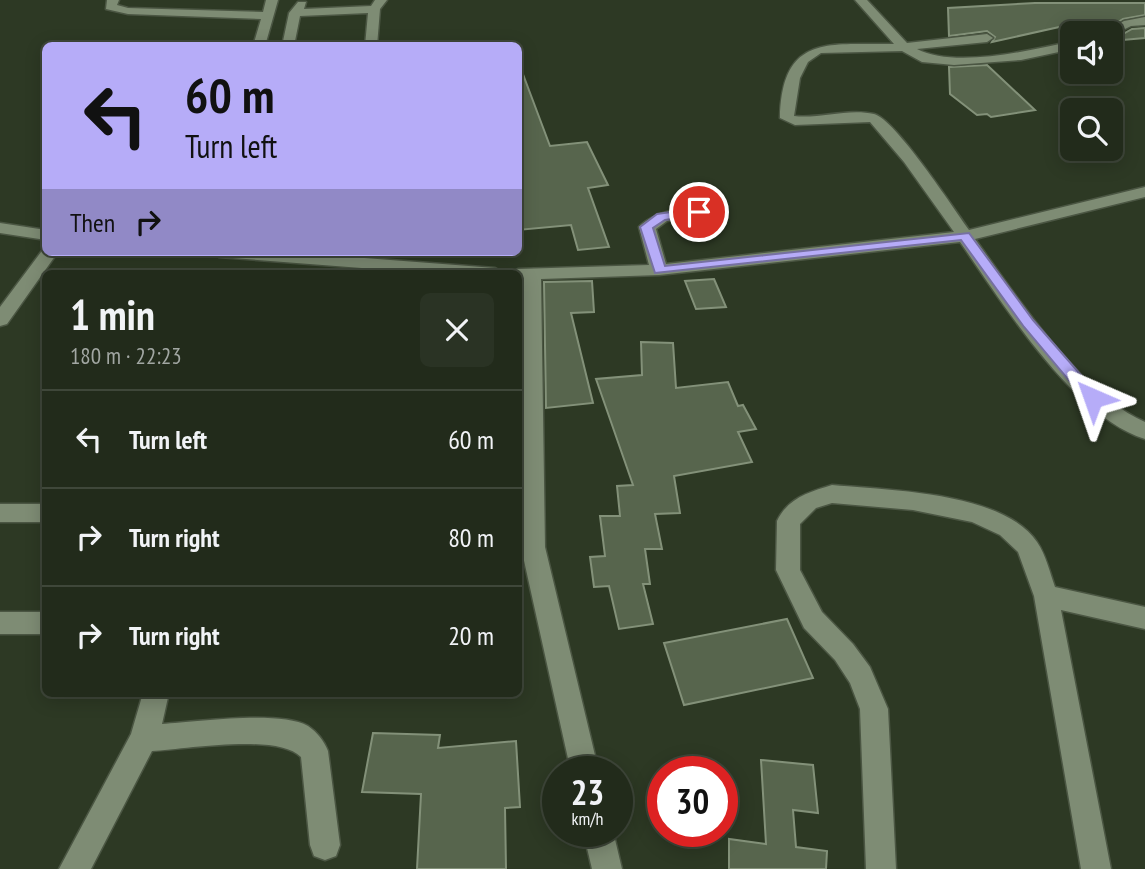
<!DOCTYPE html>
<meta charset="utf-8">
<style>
:root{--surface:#222b1b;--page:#2a3324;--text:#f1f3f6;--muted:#a2a7a3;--line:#3f473a}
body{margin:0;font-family:"PT Sans Narrow",sans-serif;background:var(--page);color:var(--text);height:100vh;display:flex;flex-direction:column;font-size:26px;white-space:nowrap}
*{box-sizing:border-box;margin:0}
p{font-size:23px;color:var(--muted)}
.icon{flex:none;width:38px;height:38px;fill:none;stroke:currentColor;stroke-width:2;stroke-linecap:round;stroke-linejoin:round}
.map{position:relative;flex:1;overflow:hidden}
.sheet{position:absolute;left:42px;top:270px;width:480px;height:427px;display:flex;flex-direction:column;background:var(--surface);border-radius:10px;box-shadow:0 4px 18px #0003,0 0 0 2px var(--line)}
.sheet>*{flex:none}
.banner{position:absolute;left:42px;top:42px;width:480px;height:214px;border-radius:10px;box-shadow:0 4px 18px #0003,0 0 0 2px var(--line);background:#b6acf8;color:#111;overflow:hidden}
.controls{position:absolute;left:1060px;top:21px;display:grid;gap:14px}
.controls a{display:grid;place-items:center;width:63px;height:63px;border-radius:10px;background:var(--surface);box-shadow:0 4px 18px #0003,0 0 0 2px var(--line);font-size:35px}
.speed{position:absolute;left:542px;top:756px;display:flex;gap:14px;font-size:35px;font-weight:700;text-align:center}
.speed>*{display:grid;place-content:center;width:91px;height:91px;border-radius:50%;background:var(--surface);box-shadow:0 4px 18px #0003,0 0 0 2px var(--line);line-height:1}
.speed small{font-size:18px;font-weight:400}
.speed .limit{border:10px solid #d22;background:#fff;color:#111}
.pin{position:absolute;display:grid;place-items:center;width:60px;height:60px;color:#fff;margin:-30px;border:4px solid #fff;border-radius:50%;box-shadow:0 2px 7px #0007}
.me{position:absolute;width:77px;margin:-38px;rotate:317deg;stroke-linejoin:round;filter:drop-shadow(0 0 5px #0008)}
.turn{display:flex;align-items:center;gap:24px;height:147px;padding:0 28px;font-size:32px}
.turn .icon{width:91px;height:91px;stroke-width:2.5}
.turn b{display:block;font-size:49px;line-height:60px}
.then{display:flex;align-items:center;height:66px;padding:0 28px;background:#0003;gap:14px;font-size:26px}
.round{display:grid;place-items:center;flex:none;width:74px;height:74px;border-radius:10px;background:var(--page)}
.overview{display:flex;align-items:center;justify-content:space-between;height:119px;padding:0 28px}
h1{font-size:42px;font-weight:600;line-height:52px}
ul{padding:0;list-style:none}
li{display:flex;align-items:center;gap:21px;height:98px;padding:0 28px;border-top:2px solid var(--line)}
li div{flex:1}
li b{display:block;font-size:26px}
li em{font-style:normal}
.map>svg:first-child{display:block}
.building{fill:#57654d;stroke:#839179;stroke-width:2}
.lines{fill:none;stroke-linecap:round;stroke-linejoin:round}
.minor-casing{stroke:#4b5643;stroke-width:3}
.minor{fill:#7e8c74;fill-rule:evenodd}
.route{fill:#b6acf8;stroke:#7670a1;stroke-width:2}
</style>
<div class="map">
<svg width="1145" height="869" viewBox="0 0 1145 869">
<rect width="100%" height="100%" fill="#2d3924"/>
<g class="building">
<path d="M1035,3h110v12l-22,4 -22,14 -15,-12 -94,21 3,-5 -8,-6 -38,5 -1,-28z"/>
<path d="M1145,28v10l-34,3 21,-12z"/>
<path d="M987,65l48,45 -44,7 -4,-3 -10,1 -27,-21 -1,-27z"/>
<path d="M518,69h3l29,77 37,-4 21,43 -20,3 21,59 -31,3 -7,-25 -53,5z"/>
<path d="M714,279l12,28 -30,2 -11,-28z"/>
<path d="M592,281l2,31 -23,1 22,90 -47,5 -2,-126z"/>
<path d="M641,342l32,1 3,45 52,-6 10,24 5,-1 13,24 -18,3 14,30 -78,14 6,37 -25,1 7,35h-17l5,35h-7l10,40 -34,5 -10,-43 -15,1 -4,-30 15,-1 -5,-40h20l-3,-30 16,-1 -37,-106 46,-4z"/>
<path d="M787,619l26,59 -129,27 -20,-62z"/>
<path d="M373,733l67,2 -2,13 78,-7 4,66 -15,1 1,61h-89l4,-75 -59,-2z"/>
<path d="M761,760l52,5 5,48 -25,-3 3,37 31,4 -1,18h-97v-30l37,5z"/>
</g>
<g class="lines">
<g class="minor-casing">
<g id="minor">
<path d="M107,0h12l-2,5 11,3 135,4 3,-12h12l-13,46h-12l8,-27 -133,-5 -22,-5z"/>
<path d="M375,0h12l-7,9 -3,37h-12l3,-33 -68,3 -6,30h-12l7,-33 9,-11h8l-2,7 67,-3z"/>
<path d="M855,0h12l40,43 80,-9 6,4 -6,4 -70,7c38,20 115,1 156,-8v8l-52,11 -67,5 -32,-3 -20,-11 -81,2 -13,9 -8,16 -6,38c26,3 54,-8 80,-2 21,5 80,95 95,116l176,-43v10l-170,42c41,57 105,155 170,183v17c-72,-22 -143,-137 -185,-197l-301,33 -118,4 4,268 54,225h-28l-50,-225 2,-268h-5v-6h-8l8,-4 131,-4 -10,-38c11,-13 55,-27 68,-15l-2,3 -38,6 -11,8 10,35 288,-32 -50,-70 -34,-40 -75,3 -15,-7c2,-85 49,-73 114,-74z"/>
<path d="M1145,17v8l-14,1 -20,10v-3h-8l21,-12z"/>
<path d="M0,223l46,7v10l-46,-7z"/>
<path d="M44,248l2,4h12l-51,72 -7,2v-19z"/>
<path d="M211,252h75l209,16 9,5h-77l-208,-16z"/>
<path d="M832,485c55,5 172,7 205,57 9,13 13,31 18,45l90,20v22l-84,-19 50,259h-30l-47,-273 -16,-44 -18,-17 -28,-13 -59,-12 -81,-7 -16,5 -16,16v46l22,42 31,32 17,23 18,42 8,160h-30l-6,-160 -10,-26 -15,-23 -31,-32 -28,-58 1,-49c11,-23 32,-29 55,-36z"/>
<rect x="0" y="504" width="46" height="18"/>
<rect x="0" y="612" width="46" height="22"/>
<path d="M143,693h26l-7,31c33,-2 118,-14 146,2 9,6 16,15 20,25l12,94 -4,11 -11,4 -11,-4 -4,-11 -9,-88c-24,-24 -115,-8 -149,-6l-61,118h-32l72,-135z"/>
<path d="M583,831h30l9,38h-30z"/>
</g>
</g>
<use href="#minor" class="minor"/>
</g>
<path class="route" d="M699,208l4,1v5l-38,6 -12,8 12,38 304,-33 64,87 68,78 -3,4h-11l-63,-75 -63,-87 -306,33 -15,-46 17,-13z"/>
</svg>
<div class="controls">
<a><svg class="icon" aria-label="sound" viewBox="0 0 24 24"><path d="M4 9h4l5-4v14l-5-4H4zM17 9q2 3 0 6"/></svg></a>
<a><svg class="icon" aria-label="search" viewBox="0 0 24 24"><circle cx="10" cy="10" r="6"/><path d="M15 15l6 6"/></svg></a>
</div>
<div class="speed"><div>23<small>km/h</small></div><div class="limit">30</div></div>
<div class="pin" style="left:699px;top:212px;background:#d93025"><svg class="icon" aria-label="arrive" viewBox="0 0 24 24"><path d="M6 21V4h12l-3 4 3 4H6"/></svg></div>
<svg class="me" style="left:1093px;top:398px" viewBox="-20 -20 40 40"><path d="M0-17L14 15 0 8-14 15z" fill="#b6acf8" stroke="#fff" stroke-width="4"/></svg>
<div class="banner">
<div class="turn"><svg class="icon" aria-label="left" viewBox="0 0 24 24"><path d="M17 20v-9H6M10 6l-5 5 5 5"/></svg><div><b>60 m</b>Turn left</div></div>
<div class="then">Then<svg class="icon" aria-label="right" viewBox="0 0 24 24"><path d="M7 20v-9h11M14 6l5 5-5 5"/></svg></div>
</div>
<section class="sheet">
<div class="overview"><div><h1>1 min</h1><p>180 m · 22:23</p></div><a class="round"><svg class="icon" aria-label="close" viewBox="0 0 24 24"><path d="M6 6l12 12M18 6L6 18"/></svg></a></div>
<ul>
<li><svg class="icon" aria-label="left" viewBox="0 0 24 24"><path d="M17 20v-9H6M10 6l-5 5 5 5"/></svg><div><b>Turn left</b></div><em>60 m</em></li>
<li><svg class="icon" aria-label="right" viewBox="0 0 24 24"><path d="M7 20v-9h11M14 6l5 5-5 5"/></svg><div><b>Turn right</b></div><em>80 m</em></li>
<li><svg class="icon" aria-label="right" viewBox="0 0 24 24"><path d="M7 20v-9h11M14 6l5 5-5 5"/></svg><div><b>Turn right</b></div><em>20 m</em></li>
</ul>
</section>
</div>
